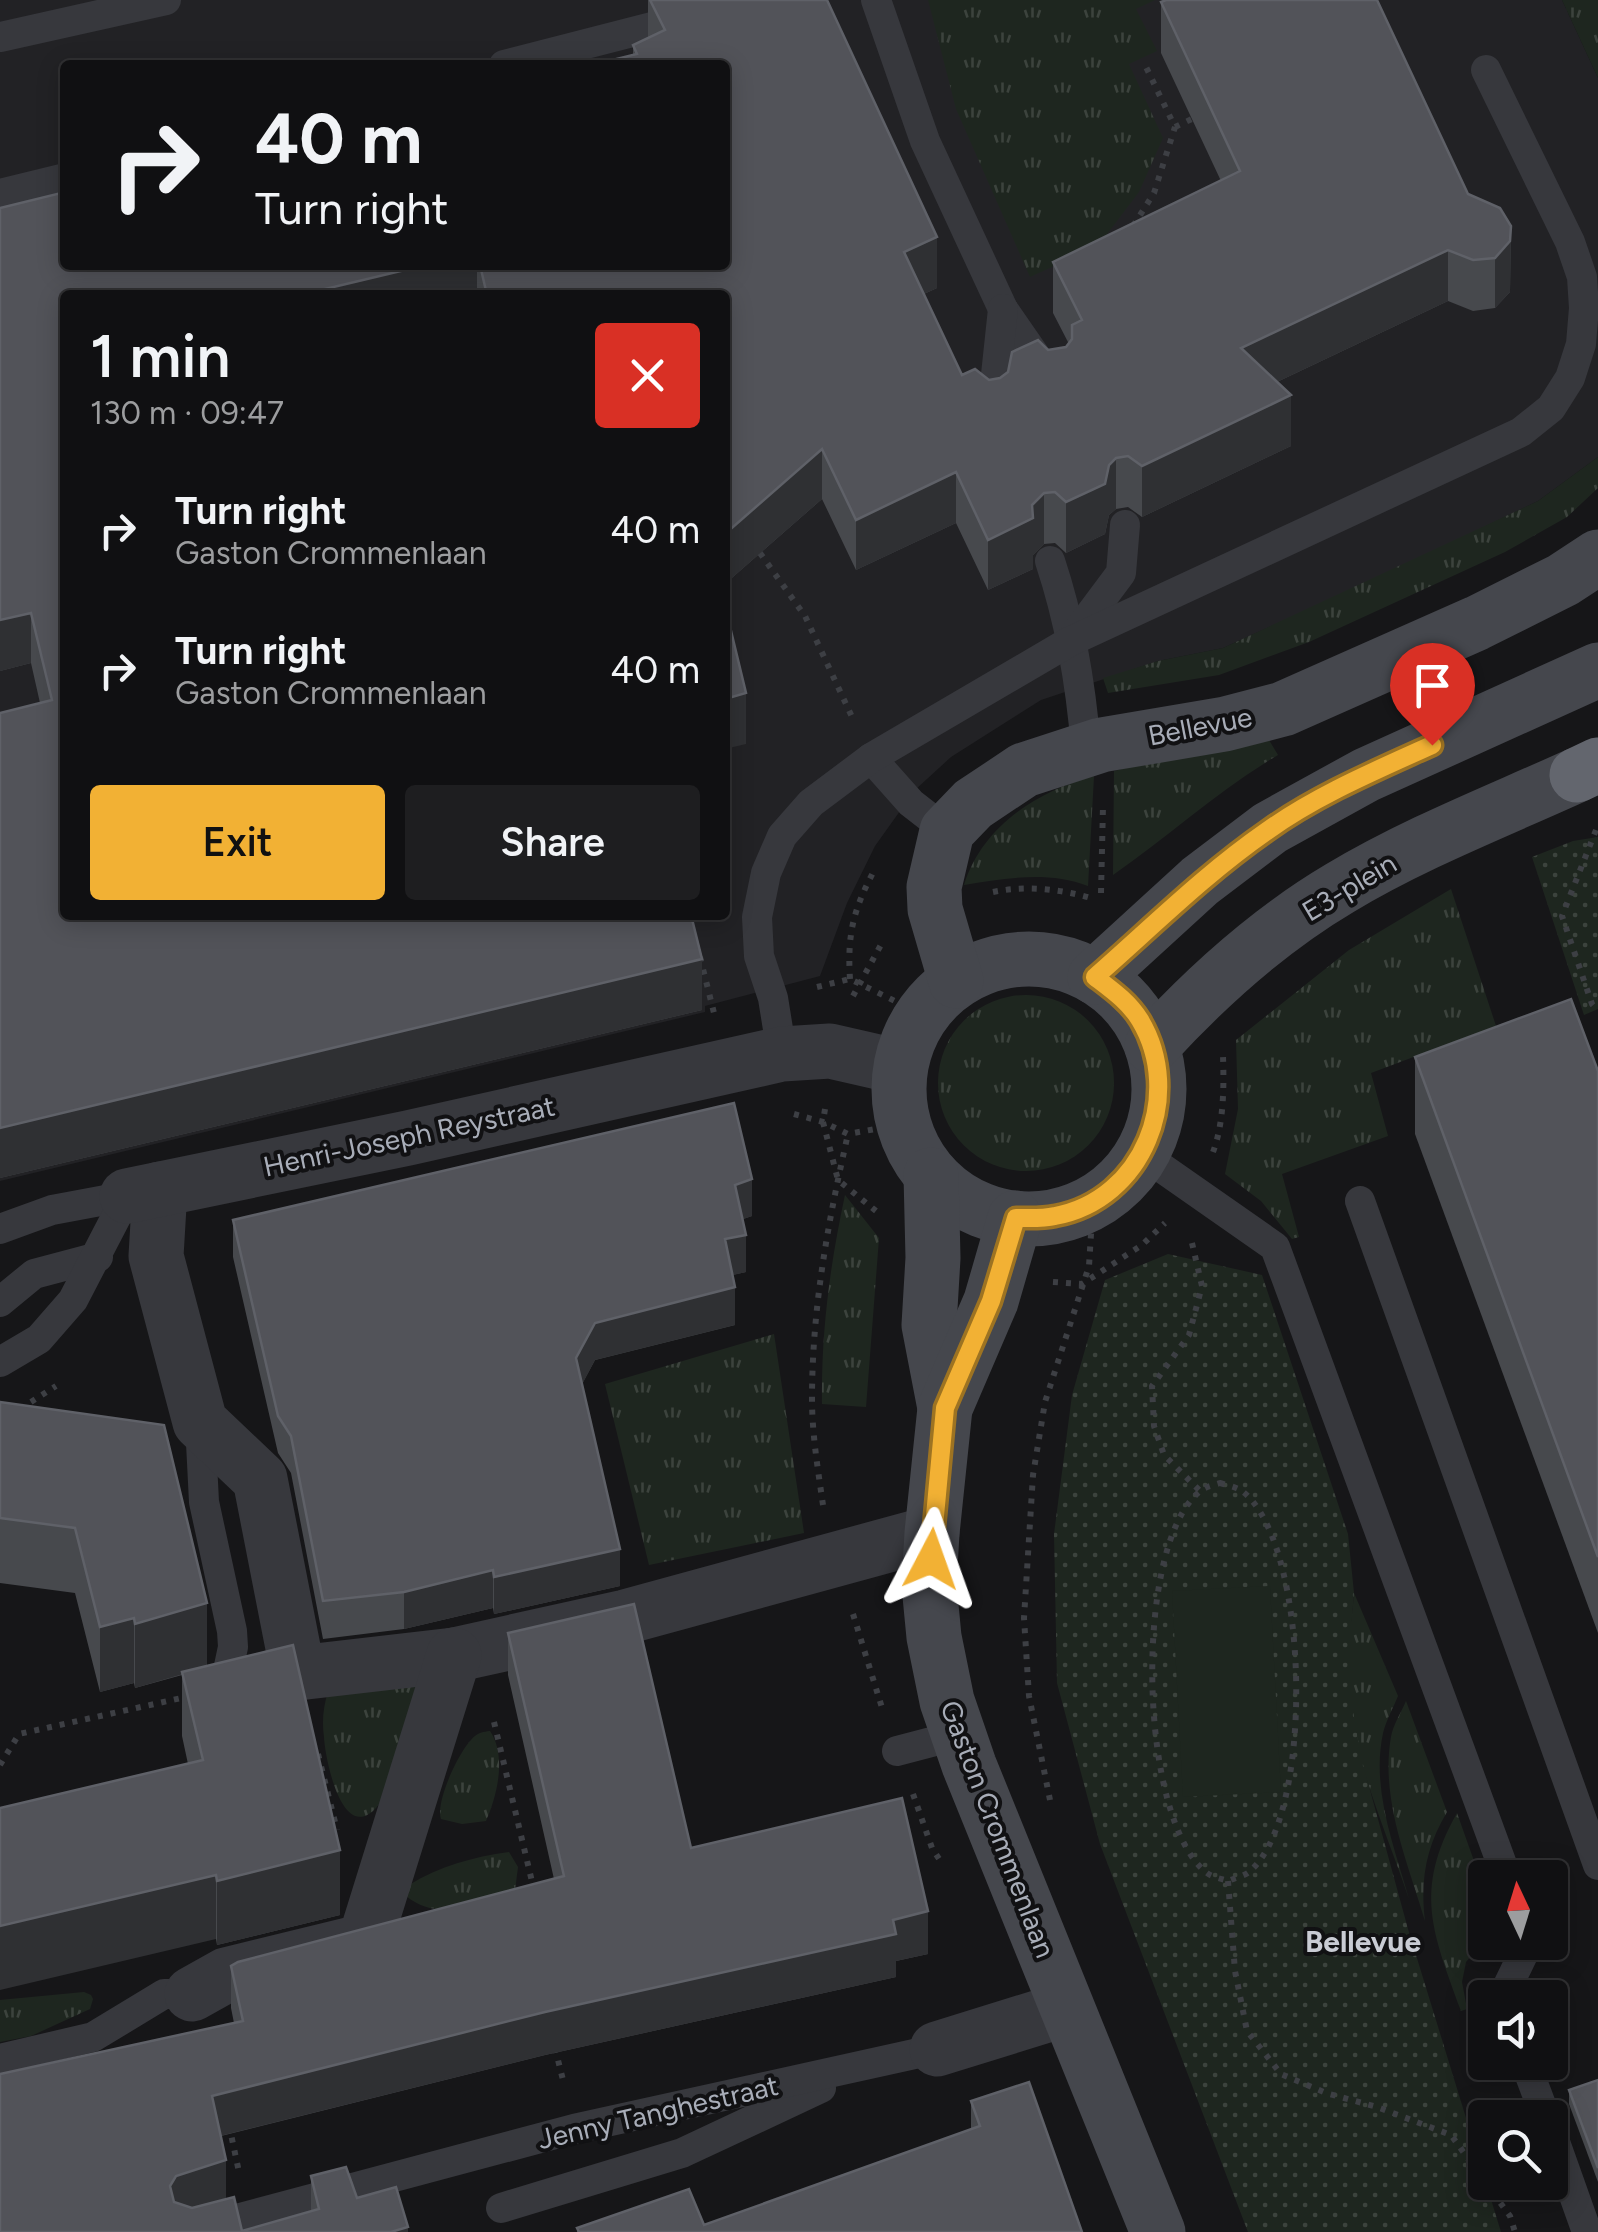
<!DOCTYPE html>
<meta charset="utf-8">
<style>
:root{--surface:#101012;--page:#1e1e20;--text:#f1f3f6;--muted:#9c9d9f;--line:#303032;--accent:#f2b134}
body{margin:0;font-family:Figtree,sans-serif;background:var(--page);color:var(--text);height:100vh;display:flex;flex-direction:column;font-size:38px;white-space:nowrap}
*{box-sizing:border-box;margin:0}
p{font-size:32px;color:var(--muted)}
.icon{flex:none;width:55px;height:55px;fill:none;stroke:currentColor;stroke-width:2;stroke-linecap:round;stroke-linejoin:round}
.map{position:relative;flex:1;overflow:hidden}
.drawer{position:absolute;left:60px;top:290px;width:670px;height:630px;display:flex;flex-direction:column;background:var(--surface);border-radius:10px;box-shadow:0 5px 25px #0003,0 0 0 2px var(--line)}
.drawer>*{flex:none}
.guide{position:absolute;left:60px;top:60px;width:670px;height:210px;border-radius:10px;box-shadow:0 5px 25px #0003,0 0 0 2px var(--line);background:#101012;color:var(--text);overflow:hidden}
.needle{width:65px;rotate:356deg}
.tools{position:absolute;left:1468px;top:1860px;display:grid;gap:20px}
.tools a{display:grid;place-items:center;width:100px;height:100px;border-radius:10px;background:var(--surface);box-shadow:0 5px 25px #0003,0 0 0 2px var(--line);font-size:50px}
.pin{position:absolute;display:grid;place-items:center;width:85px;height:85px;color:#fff;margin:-102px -42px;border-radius:50% 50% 50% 0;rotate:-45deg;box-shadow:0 0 10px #0007}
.pin .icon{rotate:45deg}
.me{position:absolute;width:110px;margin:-55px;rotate:4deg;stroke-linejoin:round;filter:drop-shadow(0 0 8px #0008)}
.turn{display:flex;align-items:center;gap:35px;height:210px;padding:0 30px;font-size:45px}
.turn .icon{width:130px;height:130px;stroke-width:2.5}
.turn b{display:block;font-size:70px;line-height:85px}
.round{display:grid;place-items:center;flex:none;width:105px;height:105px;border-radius:10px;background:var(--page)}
.overview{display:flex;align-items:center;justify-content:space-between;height:170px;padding:0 30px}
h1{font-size:60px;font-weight:600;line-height:75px}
.cta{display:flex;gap:20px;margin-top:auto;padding:20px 30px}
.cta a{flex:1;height:115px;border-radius:10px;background:var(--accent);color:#111;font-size:40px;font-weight:600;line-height:115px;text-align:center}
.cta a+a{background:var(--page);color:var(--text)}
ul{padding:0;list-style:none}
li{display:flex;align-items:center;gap:30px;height:140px;padding:0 30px}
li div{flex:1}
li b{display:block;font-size:38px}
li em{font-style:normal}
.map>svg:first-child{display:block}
.built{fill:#222225;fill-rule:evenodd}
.grass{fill:url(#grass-tufts)}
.park{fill:url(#park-dots)}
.pitch{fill:#1e261f}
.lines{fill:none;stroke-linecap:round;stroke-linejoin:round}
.path{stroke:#3d3f44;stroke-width:6;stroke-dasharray:5 8;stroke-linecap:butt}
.lane{stroke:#37383d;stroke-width:30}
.street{stroke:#37383d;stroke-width:55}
.secondary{stroke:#45474d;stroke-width:55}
.highway{stroke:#63666e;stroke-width:55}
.wall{fill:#47494d}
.shaded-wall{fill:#2f3033}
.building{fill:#525359;stroke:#5f6168;stroke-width:2.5}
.route-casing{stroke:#9d7322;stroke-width:25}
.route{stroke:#f2b134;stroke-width:18}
.labels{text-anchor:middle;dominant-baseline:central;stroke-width:8;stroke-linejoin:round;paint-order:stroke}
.street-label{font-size:28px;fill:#a8adb8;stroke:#111113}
.neighbourhood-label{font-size:30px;font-weight:bold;fill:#c9ccd4;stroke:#111113}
</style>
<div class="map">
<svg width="1598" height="2232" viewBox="0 0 1598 2232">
<defs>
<pattern id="grass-tufts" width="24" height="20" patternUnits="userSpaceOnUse" patternTransform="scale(2.5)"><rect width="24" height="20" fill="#1e261f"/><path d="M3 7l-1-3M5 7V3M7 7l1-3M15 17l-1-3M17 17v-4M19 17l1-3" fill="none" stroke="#3c433d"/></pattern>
<pattern id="park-dots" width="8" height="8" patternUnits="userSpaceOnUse" patternTransform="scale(2.5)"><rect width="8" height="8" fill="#1e261f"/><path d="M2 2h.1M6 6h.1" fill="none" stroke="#3c433d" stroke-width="1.8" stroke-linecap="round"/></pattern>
</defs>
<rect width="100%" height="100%" fill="#161618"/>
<path class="built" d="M0,0h1562l36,78v379l-60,44 -154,74 -161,73 -65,13 -117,39 -90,57 -36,33 -40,56 -28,57 -27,73 -115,30v6l-705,169zM65,65h660v200h-660zM65,295h660v620h-660z"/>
<g class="grass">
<path d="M928,0h227l-19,9 21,42 -28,13 34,74 -24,54 -41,54 -68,31 -74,-168z"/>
<path d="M1562,0h36v78z"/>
<path d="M1598,457v31l-31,29 -62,35 -196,90 -90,33 -111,18 -5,-15 55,-17 65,-13 315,-147z"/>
<path d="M1266,735l12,20c-59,35 -109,81 -165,120l1,-104z"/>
<path d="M1094,776l-6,110c-39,-15 -83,-8 -124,-1 18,-58 73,-94 130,-109z"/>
<path d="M1451,889l45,137 -125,47 17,63 -106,38 17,63 -7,2 -31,-38 -36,-27 13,-65 -2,-69 113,-90z"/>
<circle cx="1026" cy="1083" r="88"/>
<path d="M845,1195l34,43 -13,169 -44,-3c-1,-72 8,-139 23,-209z"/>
<path d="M774,1334l30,199 -155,32 -44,-181z"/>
<path d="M1354,1593l44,103c-5,12 -12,25 -15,37 -12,56 11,113 26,166 -24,-71 -58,-144 -62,-219 -1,-28 5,-58 7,-87z"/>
<path d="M423,1681c-11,36 -22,103 -49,129 -33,31 -49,-53 -50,-73 -2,-15 -1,-30 4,-45z"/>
<path d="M1406,1701l41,111c-21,35 -27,68 -22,109 -17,-58 -45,-122 -34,-184 2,-12 10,-24 15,-36z"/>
<path d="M490,1731c17,25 7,65 -4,90l-24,3 -21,-5c-6,-17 19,-71 34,-83 5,-4 8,-4 15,-5z"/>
<path d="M1457,1813l28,79v47l-19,23 -4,20 5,27 -6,2c-28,-78 -48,-120 -4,-198z"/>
<path d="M509,1852l9,15 -3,23c-36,12 -74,34 -109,6l3,-11c31,-19 64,-28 100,-33z"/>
<path d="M84,1992l7,3 2,4 -3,10 -59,27 -31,6v-42z"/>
</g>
<g class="park">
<path d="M1598,837v172l-14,6 -52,-158 41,-16z"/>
<path d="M1168,1254l94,21 86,259 6,59 -7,83 14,81 47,172 93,303h-253l-148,-388 -43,-161 -3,-149 18,-139 33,-115z"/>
</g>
<path class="pitch" d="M1270,1586l11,206 -98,5 -11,-206z"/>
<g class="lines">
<g class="path">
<path d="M1175,127l21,-10"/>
<path d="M1133,226l21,-33 21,-66 -29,-60"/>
<path d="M760,553l45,63 47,101"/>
<path d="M1596,830l-34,86 30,88 6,7"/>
<path d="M993,892c34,-7 68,-3 101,7"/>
<path d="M1101,893l2,-87"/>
<path d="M700,957l14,56"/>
<path d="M850,979c-3,-47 4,-71 26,-112"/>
<path d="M817,987l33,-8 53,26"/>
<path d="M853,996l30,-55"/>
<path d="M825,1109l-2,13 15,58 38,31"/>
<path d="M794,1114l29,8 25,12 44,-8"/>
<path d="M1213,1152c11,-29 11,-66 10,-96"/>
<path d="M1192,1243l10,43 -13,49 -37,51 2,40 10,29 36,36"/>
<path d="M1053,1282l29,2 60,-39 23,-22"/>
<path d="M20,1409l36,-23"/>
<path d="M1220,1483c7,2 16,4 22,8 68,51 74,326 7,381 -5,4 -14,6 -21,9 -6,-2 -16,-4 -21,-8 -69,-53 -74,-326 -8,-381 5,-5 15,-7 21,-9z"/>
<path d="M823,1505c-5,-35 -11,-71 -11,-106 0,-91 16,-177 36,-265"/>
<path d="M853,1614l30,97"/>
<path d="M494,1722l40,168"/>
<path d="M318,1754l19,76"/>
<path d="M0,1765l19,-31 167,-37"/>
<path d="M913,1794l19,54 11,17"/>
<path d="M1050,1800l-21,-104 -5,-78 9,-143 12,-73 44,-136 4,-64"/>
<path d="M1228,1881l7,90 12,60 34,43 45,19 51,14 74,28 34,47"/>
<path d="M555,2048l9,36"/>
<path d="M229,2125l10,47"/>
<path d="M1485,2182l25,34 5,16"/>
</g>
<g class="lane">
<path d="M876,0l49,141 78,168 47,68"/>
<path d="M0,37l166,-37"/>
<path d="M504,65l253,-65"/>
<path d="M0,194l65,-16"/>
<path d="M992,412l11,-103"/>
<path d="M1050,561c20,60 31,124 36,188"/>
<path d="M1071,640l50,-67 4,-48"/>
<path d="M871,758l40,45 36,28"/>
<path d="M782,1054l-9,-56 -14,-42 -2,-39 9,-44 16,-37 29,-33 60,-45 198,-116 452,-210 30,-24 19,-30 11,-34 3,-36 -2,-31 -12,-35 -84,-172"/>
<path d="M1142,1154l133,93 232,631"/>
<path d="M1360,1201l238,664"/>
<path d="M0,1229l52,-19 75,-14"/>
<path d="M0,1302l34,-28 64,-17"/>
<path d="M0,1362l39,-23 34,-39 54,-104"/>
<path d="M200,1423l4,79 28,129 1,16 -4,19"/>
<path d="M897,1751l61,-16"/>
<path d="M1502,1998l27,-56"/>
<path d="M0,2059l93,-22 71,-43h28"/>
<path d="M1525,2062l21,56"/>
<path d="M1550,2128l37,104"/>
<path d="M501,2208l181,-55 139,-65"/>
<path d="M188,2232l386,-103 363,-80"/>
</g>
<g class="street">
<path d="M160,1189l-4,67 44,166 60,57 38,194 156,-18 171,-38 307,-84"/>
<path d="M127,1196l281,-58 374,-84 48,-3 70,16"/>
<path d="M192,1994l34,-19 139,-34 89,-286"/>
<path d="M937,2049l129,-40"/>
</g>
<g class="secondary">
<circle cx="1029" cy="1089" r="130"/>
<path d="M1095,977l105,-96 70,-53 96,-53 232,-105"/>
<path d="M956,981l-21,-72 -1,-22 13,-56 26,-27 51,-34 77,-25 124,-21 58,-15 194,-86 86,-43 35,-23"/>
<path d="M1152,1046c55,-60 117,-116 188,-158 75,-45 158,-77 237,-113"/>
<path d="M931,1175l2,83 -4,67 16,83"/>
<path d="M1015,1218l-24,83 -46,107 -13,125 -3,52 5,52 13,64 22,64 189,467"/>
</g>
<path class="highway" d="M1577,775l21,-10"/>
</g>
<g class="wall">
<path d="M648,0h179l110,237v51l-13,6 38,81 13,-6 14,11 11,-2 8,-6 4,-20 26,-12 10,10 18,-3 3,-3 -16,-31v-51l168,-81 -60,-128v-51l5,-2h211l91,194 32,14 11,18 -1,66 -15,16 -22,3 -25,-10 -171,81 14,13v51l-149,71 -14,-10 -12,2 -7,6 -4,19 -39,19 -11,-10 -11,1 -11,11v14l-45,21 -32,-67 -100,47 -34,-71 -97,85v-289h-660v620h626l11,44v51l-702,168v-465l40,-10 -9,-40 -31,8v-463l65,-16v73h660v-200h-133l41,-10v-10l15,-7z"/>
<path d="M1415,1057l183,14v562l-183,-499z"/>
<path d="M752,1216l-9,3 3,53 -14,3 3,50 -140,35 -13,24 38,202 -126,28 -1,-6 -89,21 -81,10 -32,-166 -13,-20 -45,-196v-37z"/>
<path d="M0,1402l207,264 133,249 -123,30 -29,-181 -6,-28v-61l-47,13 -1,-5 -34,9 -25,-99 -75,-10z"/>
<path d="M508,1633l183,215 237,106 -32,7v16l-351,78 -324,81 5,63 16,32 69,-20v-35l46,22 51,34h-408l234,-209 -3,-15v-42l323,-87 -46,-204z"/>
<path d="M1598,2080v102l-29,-78v-14z"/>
<path d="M971,2101l111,131h-505v-4l127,-3 267,-96z"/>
</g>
<g class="shaded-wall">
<path d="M1511,226l-1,66 -15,16v-50z"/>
<path d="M937,237v51l-33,15v-51z"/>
<path d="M1448,250v51l-207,98v-51z"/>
<path d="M426,265h51v30h-177z"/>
<path d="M1291,395v51l-149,71v-51z"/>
<path d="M822,449v50l-97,85v-50z"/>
<path d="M1116,458v51l-7,6 -4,19 -39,19v-51z"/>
<path d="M956,472v51l-100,47v-50z"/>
<path d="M1044,493v51l-11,11v14l-45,21v-50l44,-35z"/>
<path d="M31,613v50l-31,8v-51z"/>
<path d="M746,693v51l-21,5v-50z"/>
<path d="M702,959v51l-702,168v-50z"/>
<path d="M752,1179v37l-17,6v-37z"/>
<path d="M746,1235v37l-21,5v-38z"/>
<path d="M735,1287v38l-140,35 -19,36v-38l19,-35z"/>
<path d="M620,1549v37l-126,28v-37z"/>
<path d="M493,1570v38l-89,21v-37z"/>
<path d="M207,1603v64l-72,21v-64z"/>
<path d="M134,1618v65l-34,9v-65z"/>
<path d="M340,1850v65l-123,30v-64z"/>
<path d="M216,1875v64l-216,51v-64z"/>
<path d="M928,1911v43l-32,7v16l-351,78 -333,83v-42z"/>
<path d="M226,2160v42l-50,16 -6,-32 6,-10z"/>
<path d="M408,2227v5h-17z"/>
</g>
<g class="building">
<path d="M650,0h177l110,237 -33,15 58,123 13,-6 14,11 11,-2 8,-6 4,-20 26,-12 10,10 18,-3 6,-8v-14l10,-5 -29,-58 187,-91 -79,-169 5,-2h211l91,194 32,14 11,18 -1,15 -15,17 -22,2 -25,-10 -207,98 50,47 -149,71 -14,-10 -12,2 -7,7 -4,19 -39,18 -11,-10 -11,1 -12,12 1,13 -45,22 -32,-68 -100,48 -34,-71 -97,85v-239h-238l-7,-30h245v-200h-133l45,-11 -4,-9 32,-15z"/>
<path d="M65,192v73h361l-126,30h-235v620h626l11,44 -702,169v-415l52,-13 -21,-87 -31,7v-412z"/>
<path d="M725,606l21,87 -21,6z"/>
<path d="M1571,999l27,72v486l-183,-500z"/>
<path d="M734,1103l18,76 -17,6 11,50 -21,4 10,48 -140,36 -19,35 44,191 -126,28 -1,-7 -89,22 -81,9 -32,-165 -13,-20 -45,-196z"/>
<path d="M0,1402l164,23 43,178 -72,21 -1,-6 -34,9 -25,-99 -75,-10z"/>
<path d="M634,1604l57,244 211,-50 26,113 -35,9 3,14 -351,78 -333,84 14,64 -50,16 -6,10 4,16 18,6 42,-11 8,34 77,-22 -8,-33 35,-9 11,31 39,-11 12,40 -17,5h-391v-158l243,-53 -12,-55 7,-4 326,-86 -56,-243z"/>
<path d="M293,1645l47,205 -123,31 -1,-6 -216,51v-118l203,-48 -21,-88z"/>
<path d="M1598,2080v88l-29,-78z"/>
<path d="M1029,2082l53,150h-503l-2,-4 112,-39 15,36 276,-99 -9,-25z"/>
</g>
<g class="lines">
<g class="route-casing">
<path id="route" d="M931,1559l14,-151 46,-107 25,-83c12,0 26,1 39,-2 88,-16 130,-121 85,-196 -11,-18 -28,-30 -45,-43 57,-50 110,-103 172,-146 50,-36 110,-61 165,-86"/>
</g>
<use href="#route" class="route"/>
</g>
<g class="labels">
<g class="street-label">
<text transform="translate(1200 726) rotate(-11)">Bellevue</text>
<text transform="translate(1349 887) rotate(-31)">E3-plein</text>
<text transform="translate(409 1136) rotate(-12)">Henri-Joseph Reystraat</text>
<text transform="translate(998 1829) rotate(69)">Gaston Crommenlaan</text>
<text transform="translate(658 2112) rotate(-13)">Jenny Tanghestraat</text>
</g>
<g class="neighbourhood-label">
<text x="1363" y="1941">Bellevue</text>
</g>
</g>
</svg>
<div class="tools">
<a><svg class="needle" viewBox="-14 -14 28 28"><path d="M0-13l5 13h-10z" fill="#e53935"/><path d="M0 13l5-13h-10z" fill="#9c9d9f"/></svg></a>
<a><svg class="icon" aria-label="sound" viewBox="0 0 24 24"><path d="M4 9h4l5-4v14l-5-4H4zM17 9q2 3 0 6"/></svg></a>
<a><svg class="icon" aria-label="search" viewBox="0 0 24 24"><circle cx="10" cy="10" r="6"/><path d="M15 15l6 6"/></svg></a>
</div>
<div class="pin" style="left:1432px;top:745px;background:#d93025"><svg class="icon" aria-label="arrive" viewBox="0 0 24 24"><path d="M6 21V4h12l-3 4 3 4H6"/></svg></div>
<svg class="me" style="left:931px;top:1559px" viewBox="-20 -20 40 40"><path d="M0-17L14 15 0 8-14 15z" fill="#f2b134" stroke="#fff" stroke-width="4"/></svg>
<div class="guide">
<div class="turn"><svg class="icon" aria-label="right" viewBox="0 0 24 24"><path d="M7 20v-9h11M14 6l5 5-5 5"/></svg><div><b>40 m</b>Turn right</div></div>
</div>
<section class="drawer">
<div class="overview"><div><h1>1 min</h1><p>130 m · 09:47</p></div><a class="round" style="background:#d93025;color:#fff"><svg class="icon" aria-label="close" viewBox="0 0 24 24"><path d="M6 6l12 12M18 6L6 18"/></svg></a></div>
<ul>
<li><svg class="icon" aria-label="right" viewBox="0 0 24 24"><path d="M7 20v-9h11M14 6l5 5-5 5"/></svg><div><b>Turn right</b><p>Gaston Crommenlaan</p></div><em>40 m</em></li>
<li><svg class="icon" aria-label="right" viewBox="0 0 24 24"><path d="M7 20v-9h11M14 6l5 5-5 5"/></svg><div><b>Turn right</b><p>Gaston Crommenlaan</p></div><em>40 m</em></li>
</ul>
<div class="cta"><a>Exit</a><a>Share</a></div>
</section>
</div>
